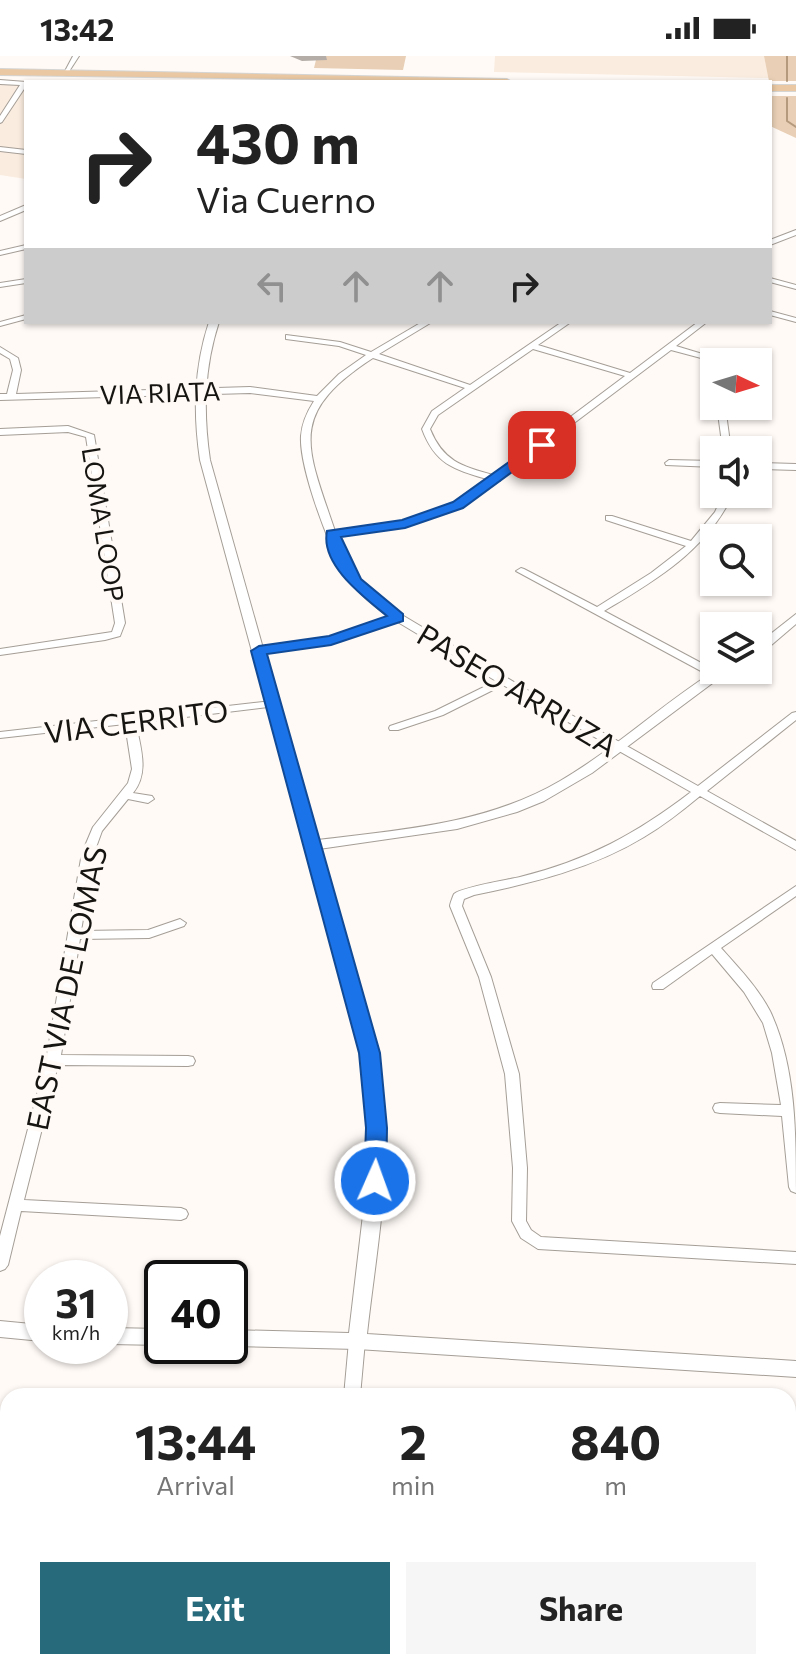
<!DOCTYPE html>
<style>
:root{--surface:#fff;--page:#f6f6f6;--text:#222;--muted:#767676;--accent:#266a7b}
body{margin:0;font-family:Commissioner,sans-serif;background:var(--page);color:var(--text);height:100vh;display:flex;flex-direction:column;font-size:30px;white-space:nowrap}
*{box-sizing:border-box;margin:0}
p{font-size:26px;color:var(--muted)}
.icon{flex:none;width:44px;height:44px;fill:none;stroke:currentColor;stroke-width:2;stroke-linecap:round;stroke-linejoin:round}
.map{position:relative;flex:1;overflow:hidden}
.side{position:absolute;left:0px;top:1332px;width:796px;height:282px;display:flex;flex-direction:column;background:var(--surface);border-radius:24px 24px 0 0;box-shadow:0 2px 6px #0004}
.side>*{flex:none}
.hud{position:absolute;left:24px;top:24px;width:748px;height:244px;border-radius:0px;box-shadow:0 2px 6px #0004;background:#fff;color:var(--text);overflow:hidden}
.needle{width:52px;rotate:94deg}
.tools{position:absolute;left:700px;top:292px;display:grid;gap:16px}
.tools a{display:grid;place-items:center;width:72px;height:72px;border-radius:0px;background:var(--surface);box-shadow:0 2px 6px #0004;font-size:40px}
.speed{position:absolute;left:24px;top:1204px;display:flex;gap:16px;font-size:40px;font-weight:700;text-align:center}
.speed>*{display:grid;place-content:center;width:104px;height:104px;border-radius:50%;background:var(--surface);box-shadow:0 2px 6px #0004;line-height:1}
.speed small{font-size:20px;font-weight:400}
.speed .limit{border:4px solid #111;border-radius:12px;background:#fff;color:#111}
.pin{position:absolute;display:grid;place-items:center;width:68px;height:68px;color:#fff;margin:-34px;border-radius:16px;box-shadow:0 4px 12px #0006}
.me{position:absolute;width:88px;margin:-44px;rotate:2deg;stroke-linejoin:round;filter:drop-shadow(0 0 6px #0008)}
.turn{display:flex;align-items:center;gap:28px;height:168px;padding:0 40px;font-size:36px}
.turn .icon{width:104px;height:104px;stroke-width:2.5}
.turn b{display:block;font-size:56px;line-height:68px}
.lanes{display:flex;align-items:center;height:76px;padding:0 40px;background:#0003;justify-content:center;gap:40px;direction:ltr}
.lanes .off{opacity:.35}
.eta{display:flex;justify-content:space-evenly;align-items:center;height:136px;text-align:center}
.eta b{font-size:48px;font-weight:700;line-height:56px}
.primary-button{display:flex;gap:16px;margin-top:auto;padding:16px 40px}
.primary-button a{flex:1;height:92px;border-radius:0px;background:var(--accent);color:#fff;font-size:32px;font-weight:700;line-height:92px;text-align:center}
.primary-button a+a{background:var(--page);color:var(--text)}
.status{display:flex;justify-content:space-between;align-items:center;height:56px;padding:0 40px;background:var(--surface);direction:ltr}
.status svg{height:22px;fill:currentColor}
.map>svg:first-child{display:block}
.built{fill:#faecdf}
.green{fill:#e8cfb5}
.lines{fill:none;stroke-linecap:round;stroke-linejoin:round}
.stream{stroke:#b59a7e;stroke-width:2}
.minor-casing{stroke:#a59e97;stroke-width:2}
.tertiary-casing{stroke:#a59e97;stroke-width:2}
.primary-casing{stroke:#d5d5d4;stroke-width:2}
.minor{fill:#fff;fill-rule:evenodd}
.tertiary{fill:#fff;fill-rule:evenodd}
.primary{fill:#e9c8a3;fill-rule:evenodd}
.wall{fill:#b4ada7}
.route{fill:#1a73e8;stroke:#114b97;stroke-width:2}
.labels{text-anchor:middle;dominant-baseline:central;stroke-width:8;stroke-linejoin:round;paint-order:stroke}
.far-street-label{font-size:26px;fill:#171512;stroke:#fffaf6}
.street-label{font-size:30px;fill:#171512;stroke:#fffaf6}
</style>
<div class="status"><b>13:42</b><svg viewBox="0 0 49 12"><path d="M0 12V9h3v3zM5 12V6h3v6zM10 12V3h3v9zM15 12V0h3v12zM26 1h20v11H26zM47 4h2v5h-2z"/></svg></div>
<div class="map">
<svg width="796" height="1613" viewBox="0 0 796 1613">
<rect width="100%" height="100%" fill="#fffaf6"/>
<g class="built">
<path d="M495,0h269l5,22 -275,-6z"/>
<path d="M0,28l26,2v93l-26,-4z"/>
</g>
<g class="green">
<path d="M317,0h89l-3,14 -89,-2z"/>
<path d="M764,0h32v25h-27z"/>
<path d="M770,40h26v42l-26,-12z"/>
<path d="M0,1549l8,8v49h51l7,7h-66z"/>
<path d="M373,1606h206l3,7h-210z"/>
</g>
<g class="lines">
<g class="stream">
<path d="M787,0v25"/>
<path d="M787,42v23l9,6"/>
</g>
<g class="minor-casing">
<g id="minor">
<path d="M73,0h6l-11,17h-4z"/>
<path d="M0,24l26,2v4l-24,36 -2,1v-7l20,-31 -20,-1z"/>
<path d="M0,91l26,3v4l-26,-3z"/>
<path d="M26,149v5l-26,11v-5z"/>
<path d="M796,174v5l-26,10v-5z"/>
<path d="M26,189v4l-26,6v-4z"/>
<path d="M770,222l26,7v4l-26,-7z"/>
<path d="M26,223v4l-26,4v-4z"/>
<path d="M770,255l26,7v4l-26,-7z"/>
<path d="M26,259v4l-26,7v-4z"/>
<path d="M422,266h10l-53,32 91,31 92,-63h9l-33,23 92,28 68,-51h9l-31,24 53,16h-13l-45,-12 -170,128 -1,3h-5l-34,26 -53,19 -71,10c11,30 25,51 50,70l147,88 164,92 94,-73 4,-1v8l-89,71 89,50v9l-96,-54c-18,15 -36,29 -56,41 -51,31 -111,46 -170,58l-10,4 -2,7 29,71 28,97 8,94 -1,53 5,9 10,7 255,15v12l-258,-15 -17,-11 -9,-17 1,-53 -8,-94 -26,-97 -29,-71c0,-2 3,-10 4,-12 8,-7 53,-14 66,-17 68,-17 116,-43 171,-85l-188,-107 -60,30 -45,15h-8l-1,-2 1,-2 45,-15 61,-30 -100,-60 -65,23 -76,9 -1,-2 5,-3 70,-10 60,-21c-14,-10 -27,-20 -37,-33 -20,-26 -53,-116 -51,-148 1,-13 6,-24 13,-35l-64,-8 -250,7v-6h7l6,-24 -3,-11 -10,-6v-6l18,11 3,12 -5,24 234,-7 67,9 22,-22 27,-19 -27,-9 -53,-7v-4l54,7 31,10zM533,293l92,27 -132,99c-32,-9 -50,-14 -63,-46l8,-14zM373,302l92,30 -33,23 -10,18c13,35 31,40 65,50l-32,24 -52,18 -68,10c-29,-86 -48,-117 38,-173z"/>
<path d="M717,350h8l6,44h-8z"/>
<path d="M68,370l26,9 31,188 -5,13 -15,4 -105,15v-6l112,-17 3,-9 -29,-186 -18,-5 -68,3v-6z"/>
<path d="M669,404l45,1v6l-48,-2 -1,-2z"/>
<path d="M758,407l38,1v6l-38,-1z"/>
<path d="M723,438h10c-26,56 -78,87 -129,117l116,62 1,2 -1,2h-8l-196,-106 5,-3 3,1 73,38 54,-34 35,-27 -80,-26v-4h6l79,25 24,-29z"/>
<path d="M272,645l5,3 -1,2 -140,17c4,24 14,49 -3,70l19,3 2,3 -6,4 -20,-4 -26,32 -8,22 -13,78 67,-1 32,-11 6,4 -2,3 -35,12 -69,1 -19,116 127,1 5,1 2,4 -2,4 -5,1 -130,-1 -34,135 157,8 5,2 2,4 -2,4 -5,2 -160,-9 -13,54 -3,4 -5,2v-35l46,-176 36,-207 11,-26 35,-44 4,-14 -7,-45 -125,14v-6z"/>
<path d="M796,830v10l-75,52c18,20 37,40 49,63 26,55 26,122 26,182l-5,-2 -2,-4 -7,-71 -62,-3 -5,-1 -2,-4 2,-4 5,-1 61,2 -9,-52 -9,-30 -19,-31 -32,-38 -49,35h-10l-1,-3 1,-3z"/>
<path d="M357,1278l6,2 2,5 -5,55h-16l5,-55 2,-5z"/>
<rect x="321" y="1606" width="18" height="7"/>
</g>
</g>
<g class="tertiary-casing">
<g id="tertiary">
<path d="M209,266h10c-15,46 -16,90 -9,138l107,380c83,-10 170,-16 243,-59 55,-32 102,-77 156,-111h14l-138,103 -48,28 -27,11 -60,17 -138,20c25,88 62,187 66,278 3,65 -11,142 -18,207l429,27v16l-439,-28 -127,-3v-16l119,3 18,-152 2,-53 -8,-75 -161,-593c-7,-48 -6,-92 9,-138z"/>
<path d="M796,558v10l-34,29 -4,1v-10z"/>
<path d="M0,1265l42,4v16l-42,-4z"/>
<path d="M110,1272l52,1v16l-52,-1z"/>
</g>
</g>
<g class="primary-casing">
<g id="primary">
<path d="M0,13l507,10 5,3 -512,-7z"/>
<rect x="770" y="29" width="26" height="6"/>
</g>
</g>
<use href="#minor" class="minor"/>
<use href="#tertiary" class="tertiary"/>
<use href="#primary" class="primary"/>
</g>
<path class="wall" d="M290,0h36l1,4 -25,1z"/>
<path class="route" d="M537,386l12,3 -86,63 -58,20 -64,9 20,42 42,35v7l-72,24 -64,9 113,399 7,75 -1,53 -3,6h-16l-3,-6 2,-53 -7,-75 -108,-402 8,-5 70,-10 58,-20c-23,-19 -67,-51 -60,-85l75,-11 51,-18z"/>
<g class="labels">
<g class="far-street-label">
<text transform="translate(160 336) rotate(-2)">VIA RIATA</text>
<text transform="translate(104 468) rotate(81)">LOMA LOOP</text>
</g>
<g class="street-label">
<text transform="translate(518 633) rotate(31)">PASEO ARRUZA</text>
<text transform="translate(136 664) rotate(-7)">VIA CERRITO</text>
<text transform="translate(65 932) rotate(-78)">EAST VIA DE LOMAS</text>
</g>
</g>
</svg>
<div class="tools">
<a><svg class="needle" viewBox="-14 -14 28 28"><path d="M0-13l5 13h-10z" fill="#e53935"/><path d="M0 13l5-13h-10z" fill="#767676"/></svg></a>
<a><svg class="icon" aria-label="sound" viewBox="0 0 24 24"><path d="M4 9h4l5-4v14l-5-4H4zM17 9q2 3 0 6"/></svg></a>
<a><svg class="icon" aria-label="search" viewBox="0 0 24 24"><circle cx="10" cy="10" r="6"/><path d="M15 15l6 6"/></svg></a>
<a><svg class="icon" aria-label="layers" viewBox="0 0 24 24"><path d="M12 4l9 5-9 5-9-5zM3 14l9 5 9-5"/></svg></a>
</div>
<div class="speed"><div>31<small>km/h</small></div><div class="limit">40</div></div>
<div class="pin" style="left:542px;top:389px;background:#d93025"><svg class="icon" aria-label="arrive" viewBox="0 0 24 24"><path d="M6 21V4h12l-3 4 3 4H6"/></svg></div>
<svg class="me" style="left:375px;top:1125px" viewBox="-20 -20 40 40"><circle r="17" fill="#1a73e8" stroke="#fff" stroke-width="3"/><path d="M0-11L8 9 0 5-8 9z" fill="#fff"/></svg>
<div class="hud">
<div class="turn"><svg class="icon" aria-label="right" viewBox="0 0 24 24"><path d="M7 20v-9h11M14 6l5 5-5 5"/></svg><div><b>430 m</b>Via Cuerno</div></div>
<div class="lanes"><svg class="icon off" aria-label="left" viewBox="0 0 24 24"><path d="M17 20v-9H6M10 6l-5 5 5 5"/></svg><svg class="icon off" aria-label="ahead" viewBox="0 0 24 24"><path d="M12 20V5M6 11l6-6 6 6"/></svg><svg class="icon off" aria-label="ahead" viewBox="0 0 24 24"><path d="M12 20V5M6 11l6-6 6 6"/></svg><svg class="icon" aria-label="right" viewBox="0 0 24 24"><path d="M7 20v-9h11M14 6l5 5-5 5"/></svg></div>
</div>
<section class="side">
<div class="eta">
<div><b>13:44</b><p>Arrival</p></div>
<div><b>2</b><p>min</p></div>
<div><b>840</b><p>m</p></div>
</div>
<div class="primary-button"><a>Exit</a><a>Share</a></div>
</section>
</div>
